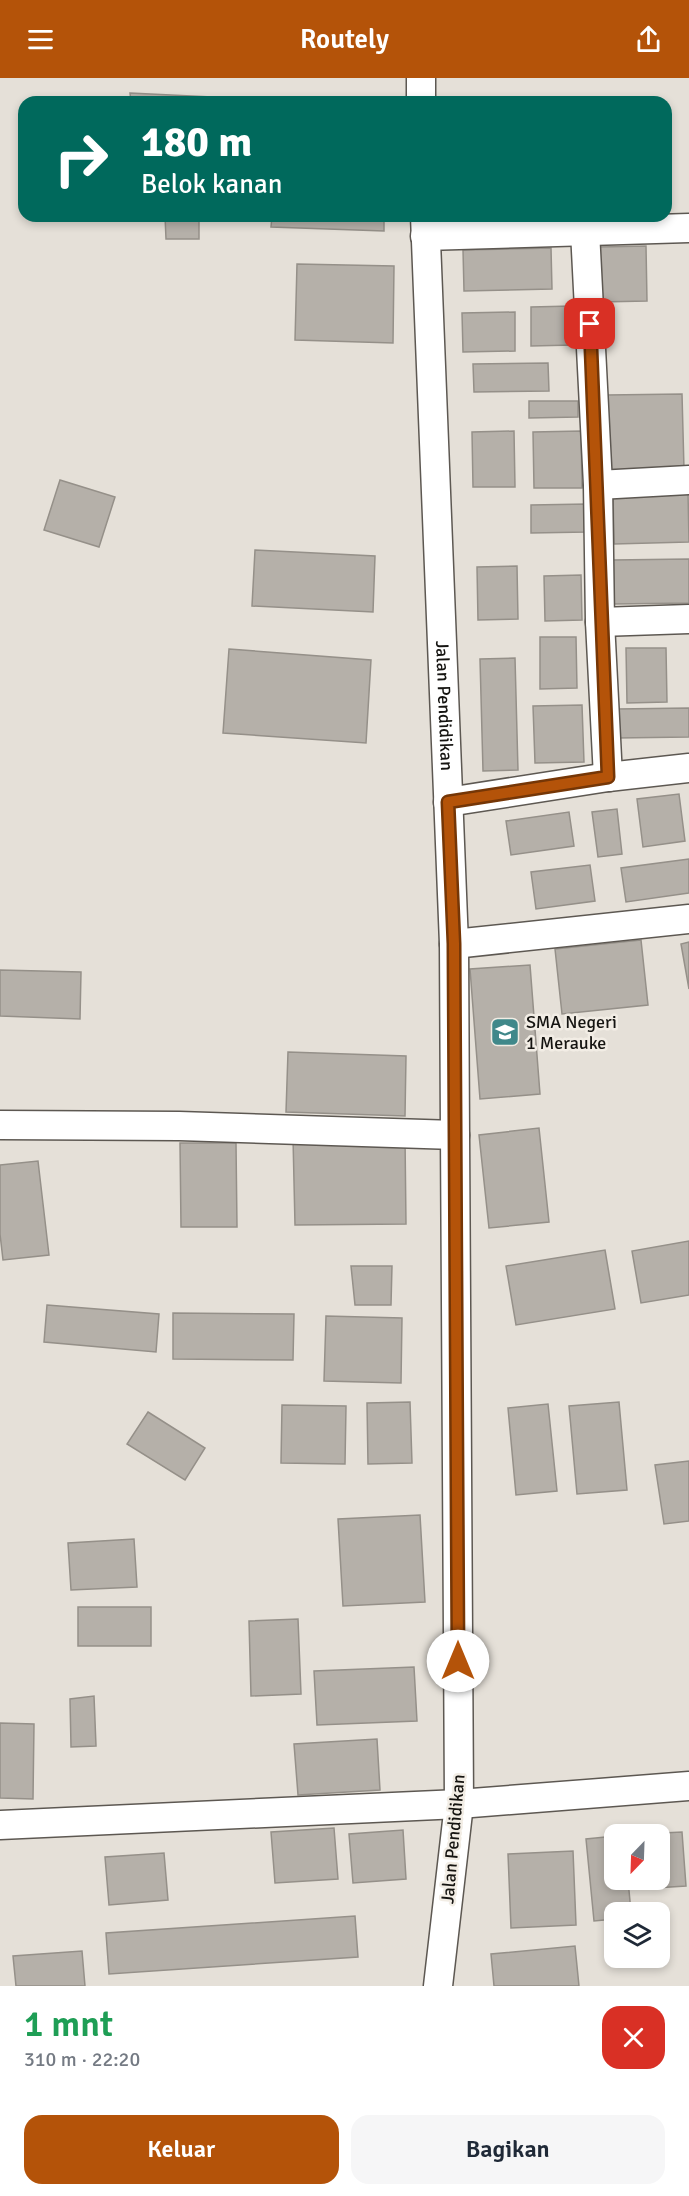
<!DOCTYPE html>
<html lang="id">
<meta charset="utf-8">
<style>
:root{--surface:#fff;--page:#f6f6f7;--text:#1f2937;--muted:#747a83;--accent:#b45309}
body{margin:0;font-family:Signika,sans-serif;background:var(--page);color:var(--text);height:100vh;display:flex;flex-direction:column;font-size:22px;white-space:nowrap}
*{box-sizing:border-box;margin:0}
p{font-size:20px;color:var(--muted)}
.icon{flex:none;width:33px;height:33px;fill:none;stroke:currentColor;stroke-width:2;stroke-linecap:round;stroke-linejoin:round}
.map{position:relative;height:1908px;overflow:hidden}
.sheet{display:flex;flex-direction:column;background:var(--surface);flex:1}
.sheet>*{flex:none}
.guide{position:absolute;left:18px;top:18px;width:654px;height:126px;border-radius:18px;box-shadow:0 3px 9px #0003;background:#00695c;color:#fff;overflow:hidden}
.needle{width:39px;rotate:203deg}
.controls{position:absolute;left:604px;top:1746px;display:grid;gap:12px}
.controls a{display:grid;place-items:center;width:66px;height:66px;border-radius:12px;background:var(--surface);box-shadow:0 3px 9px #0003;font-size:30px}
.pin{position:absolute;display:grid;place-items:center;width:51px;height:51px;color:#fff;margin:-26px;border-radius:12px;box-shadow:0 3px 9px #0006}
.me{position:absolute;width:66px;margin:-33px;rotate:0deg;stroke-linejoin:round;filter:drop-shadow(0 0 4px #0008)}
.turn{display:flex;align-items:center;gap:21px;height:126px;padding:0 24px;font-size:27px}
.turn .icon{width:78px;height:78px;stroke-width:2.5}
.turn b{display:block;font-size:42px;line-height:51px}
.round{display:grid;place-items:center;flex:none;width:63px;height:63px;border-radius:18px;background:var(--page)}
.summary{display:flex;align-items:center;justify-content:space-between;height:102px;padding:0 24px}
h1{font-size:36px;font-weight:600;line-height:45px;color:#1e9e55}
.action{display:flex;gap:12px;margin-top:auto;padding:12px 24px}
.action a{flex:1;height:69px;border-radius:18px;background:var(--accent);color:#fff;font-size:24px;font-weight:600;line-height:69px;text-align:center}
.action a+a{background:var(--page);color:var(--text)}
header{display:flex;justify-content:space-between;align-items:center;height:78px;padding:0 24px;background:var(--accent);color:#fff;font-size:27px;font-weight:600}
.map>svg:first-child{display:block}
.building{fill:#b5b0a9;stroke:#959089;stroke-width:1.5}
.lines{fill:none;stroke-linecap:round;stroke-linejoin:round}
.street-casing{stroke:#5d5852;stroke-width:31}
.street{stroke:#fff;stroke-width:28}
.route-casing{stroke:#753606;stroke-width:15}
.route{stroke:#b45309;stroke-width:10}
.labels{text-anchor:middle;dominant-baseline:central;stroke-width:5;stroke-linejoin:round;paint-order:stroke}
.street-label{font-size:18px;fill:#151411;stroke:#f2ede5}
.poi-label{font-size:18px;fill:#151411;stroke:#f2ede5;text-anchor:start}
</style>
<header><svg class="icon" aria-label="menu" viewBox="0 0 24 24"><path d="M4 6h16M4 12h16M4 18h16"/></svg>Routely<svg class="icon" aria-label="share" viewBox="0 0 24 24"><path d="M12 15V3M7 8l5-5 5 5M5 13v7h14v-7"/></svg></header>
<div class="map">
<svg width="689" height="1908" viewBox="0 0 689 1908">
<rect width="100%" height="100%" fill="#e5e0d8"/>
<g class="building">
<path d="M130,15l102,5v4h-101z"/>
<path d="M165,138h34v23h-33z"/>
<path d="M272,138h112v15l-113,-4z"/>
<path d="M646,168l1,55 -47,1 -1,-55z"/>
<path d="M551,170l1,41 -88,2 -1,-41z"/>
<path d="M297,186l97,2 -1,77 -98,-3z"/>
<path d="M572,228l1,39 -42,1v-39z"/>
<path d="M515,234v39l-52,1 -1,-39z"/>
<path d="M548,285l1,28 -75,1 -1,-28z"/>
<path d="M682,316l2,75 -75,1 -2,-75z"/>
<path d="M529,323h49v16l-49,1z"/>
<path d="M514,353l1,56h-42l-1,-55z"/>
<path d="M581,353l1,57h-48l-1,-56z"/>
<path d="M60,402l55,17 -16,50 -55,-17z"/>
<path d="M688,414l1,50 -75,2 -1,-51z"/>
<path d="M587,426v28l-56,1v-28z"/>
<path d="M255,472l120,6 -2,56 -121,-6z"/>
<path d="M689,481v44l-75,1 -1,-44z"/>
<path d="M517,488l1,53 -40,1 -1,-53z"/>
<path d="M581,497l1,45 -37,1 -1,-45z"/>
<path d="M540,559h36l1,51 -37,1z"/>
<path d="M626,570h40l1,54 -40,1z"/>
<path d="M229,571l142,11 -5,83 -143,-10z"/>
<path d="M515,580l3,112 -35,1 -3,-112z"/>
<path d="M582,627l2,57 -49,1 -2,-57z"/>
<path d="M689,630v29l-72,1v-29z"/>
<path d="M679,716l6,47 -42,6 -6,-48z"/>
<path d="M617,731l5,45 -24,3 -6,-45z"/>
<path d="M569,734l5,34 -63,9 -5,-34z"/>
<path d="M689,781v34l-63,9 -5,-34z"/>
<path d="M590,787l5,36 -59,8 -5,-37z"/>
<path d="M641,862l7,65 -86,9 -7,-65z"/>
<path d="M689,864v47l-8,-45z"/>
<path d="M530,887l10,129 -60,5 -10,-130z"/>
<path d="M0,892l81,2 -1,47 -80,-3z"/>
<path d="M288,974l118,4 -1,60 -119,-4z"/>
<path d="M539,1050l10,94 -60,6 -10,-93z"/>
<path d="M405,1059l1,87 -111,1 -2,-87z"/>
<path d="M180,1065h56l1,84h-56z"/>
<path d="M38,1083l11,94 -46,5 -3,-26v-69z"/>
<path d="M689,1163v54l-48,8 -9,-52z"/>
<path d="M605,1172l10,59 -99,16 -10,-59z"/>
<path d="M351,1188h41l-1,39h-36z"/>
<path d="M47,1227l112,9 -3,38 -112,-10z"/>
<path d="M173,1235l121,1 -1,46 -120,-1z"/>
<path d="M326,1238l76,2 -1,65 -77,-2z"/>
<path d="M410,1324l2,61 -44,1 -1,-61z"/>
<path d="M619,1324l8,88 -50,4 -8,-88z"/>
<path d="M548,1326l9,87 -41,4 -8,-87z"/>
<path d="M282,1327l64,1 -1,58 -64,-1z"/>
<path d="M148,1334l57,36 -20,32 -58,-36z"/>
<path d="M689,1383v60l-25,3 -9,-59z"/>
<path d="M420,1437l5,87 -82,4 -5,-87z"/>
<path d="M134,1461l3,48 -66,3 -3,-47z"/>
<rect x="78" y="1529" width="73" height="39"/>
<path d="M298,1541l3,75 -50,2 -2,-75z"/>
<path d="M414,1589l3,54 -100,4 -3,-54z"/>
<path d="M94,1618l2,50 -25,1 -1,-48z"/>
<path d="M0,1645l34,1 -1,75 -33,-1z"/>
<path d="M377,1661l3,51 -82,5 -4,-51z"/>
<path d="M334,1750l4,51 -63,4 -4,-51z"/>
<path d="M403,1752l3,49 -53,4 -4,-49z"/>
<path d="M682,1754l4,54 -47,3 -1,-9h22v-46h-18z"/>
<path d="M615,1758v44h13l3,32h-16v7l-21,2 -8,-82z"/>
<path d="M573,1773l3,74 -65,3 -3,-74z"/>
<path d="M164,1775l4,47 -59,5 -4,-48z"/>
<path d="M355,1838l3,41 -249,17 -3,-41z"/>
<path d="M575,1868l4,40h-85l-3,-32z"/>
<path d="M82,1873l3,35h-69l-3,-30z"/>
</g>
<g class="lines">
<g class="street-casing">
<g id="street">
<path d="M421,0v24"/>
<path id="s1" d="M425,138l29,728 1,191 4,669 -21,182"/>
<path d="M585,153l13,254 2,137 8,155"/>
<path d="M425,158l264,-8"/>
<path d="M598,407l91,-5"/>
<path d="M600,544l89,-3"/>
<path d="M448,724l160,-25 81,-9"/>
<path d="M454,866l235,-25"/>
<path d="M0,1047l179,1 276,9"/>
<path d="M0,1747l459,-21 230,-18"/>
</g>
</g>
<use href="#street" class="street"/>
</g>
<g class="lines">
<g class="route-casing">
<path id="route" d="M458,1583l-4,-717 -6,-142 160,-25 -18,-453"/>
</g>
<use href="#route" class="route"/>
</g>
<defs>
<g id="university-square" transform="scale(1.5)"><rect x="-9" y="-9" width="18" height="18" rx="4" fill="#40888a" stroke="#f2ede5"/><path d="M0-5L7-2L0 1L-7-2ZM-4 1L0 2.5L4 1V4Q0 6-4 4Z" fill="#fff"/></g>
</defs>
<g fill-rule="evenodd">
<use href="#university-square" x="505" y="954"/>
</g>
<g class="labels">
<g class="street-label">
<text stroke="none"><textPath href="#s1" startOffset="490">Jalan Pendidikan</textPath></text>
<text transform="translate(453 1761) rotate(-85)">Jalan Pendidikan</text>
</g>
<g class="poi-label">
<text x="526" y="944">SMA Negeri<tspan x="526" dy="21">1 Merauke</tspan></text>
</g>
</g>
</svg>
<div class="controls">
<a><svg class="needle" viewBox="-14 -14 28 28"><path d="M0-13l5 13h-10z" fill="#e53935"/><path d="M0 13l5-13h-10z" fill="#747a83"/></svg></a>
<a><svg class="icon" aria-label="layers" viewBox="0 0 24 24"><path d="M12 4l9 5-9 5-9-5zM3 14l9 5 9-5"/></svg></a>
</div>
<div class="pin" style="left:590px;top:246px;background:#d93025"><svg class="icon" aria-label="arrive" viewBox="0 0 24 24"><path d="M6 21V4h12l-3 4 3 4H6"/></svg></div>
<svg class="me" style="left:458px;top:1583px" viewBox="-20 -20 40 40"><circle r="19" fill="#fff"/><path d="M0-13L10 11 0 6-10 11z" fill="#b45309"/></svg>
<div class="guide">
<div class="turn"><svg class="icon" aria-label="right" viewBox="0 0 24 24"><path d="M7 20v-9h11M14 6l5 5-5 5"/></svg><div><b>180 m</b>Belok kanan</div></div>
</div>
</div>
<section class="sheet">
<div class="summary"><div><h1>1 mnt</h1><p>310 m · 22:20</p></div><a class="round" style="background:#d93025;color:#fff"><svg class="icon" aria-label="close" viewBox="0 0 24 24"><path d="M6 6l12 12M18 6L6 18"/></svg></a></div>
<div class="action"><a>Keluar</a><a>Bagikan</a></div>
</section>
